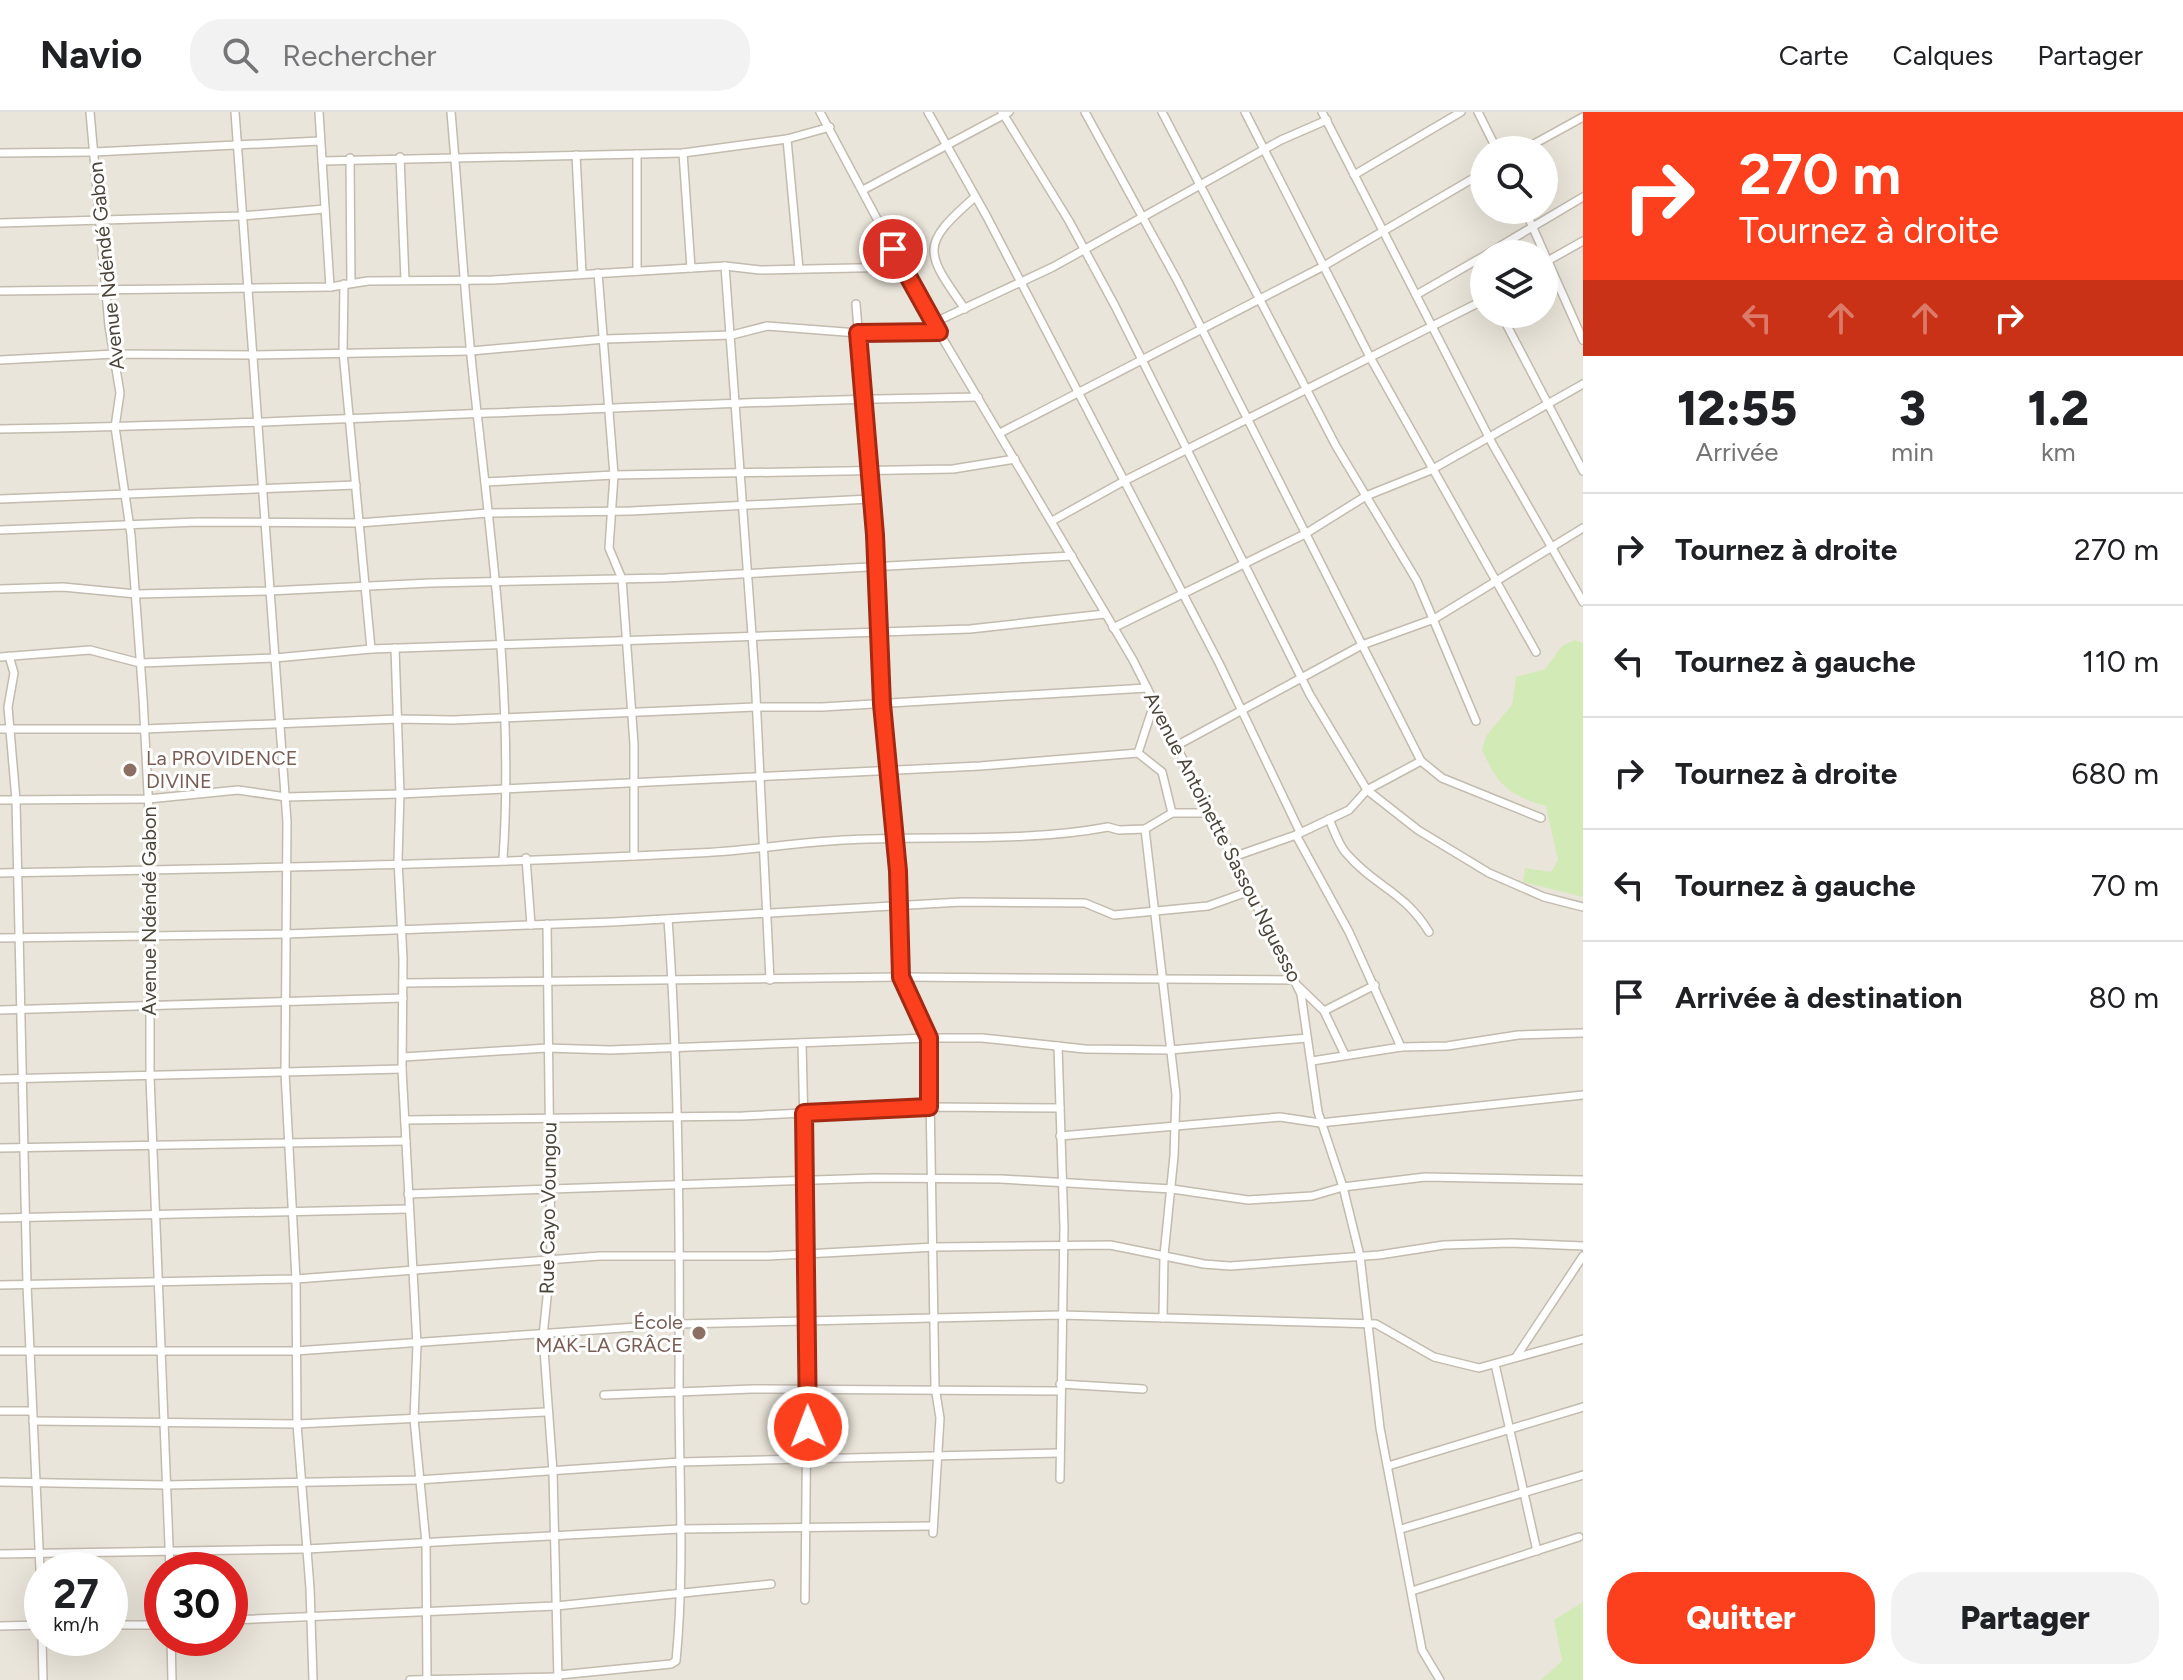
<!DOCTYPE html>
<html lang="fr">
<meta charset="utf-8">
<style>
:root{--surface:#fff;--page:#f2f2f2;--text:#202124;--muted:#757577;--line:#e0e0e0;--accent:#fc3f1d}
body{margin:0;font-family:Figtree,sans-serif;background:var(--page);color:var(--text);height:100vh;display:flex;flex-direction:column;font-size:30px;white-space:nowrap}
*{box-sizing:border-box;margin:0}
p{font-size:26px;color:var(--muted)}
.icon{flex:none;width:44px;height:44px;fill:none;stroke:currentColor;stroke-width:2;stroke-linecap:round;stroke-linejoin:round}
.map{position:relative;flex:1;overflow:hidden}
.panel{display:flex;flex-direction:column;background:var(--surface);width:600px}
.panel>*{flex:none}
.guide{background:#fc3f1d;color:#fff;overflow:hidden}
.tools{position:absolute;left:1470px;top:24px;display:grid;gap:16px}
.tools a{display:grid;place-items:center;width:88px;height:88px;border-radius:50%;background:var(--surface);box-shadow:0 8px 32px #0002;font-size:40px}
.speed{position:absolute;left:24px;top:1440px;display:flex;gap:16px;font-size:40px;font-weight:700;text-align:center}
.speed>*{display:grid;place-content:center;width:104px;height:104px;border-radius:50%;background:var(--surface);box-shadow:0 8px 32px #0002;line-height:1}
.speed small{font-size:20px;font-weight:400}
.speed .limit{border:12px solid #d22;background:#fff;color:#111}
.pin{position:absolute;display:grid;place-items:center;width:68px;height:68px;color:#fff;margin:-34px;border:4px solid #fff;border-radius:50%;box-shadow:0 2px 8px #0007}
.me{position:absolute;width:88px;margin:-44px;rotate:359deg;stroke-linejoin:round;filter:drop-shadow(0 0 6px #0008)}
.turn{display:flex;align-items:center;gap:28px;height:168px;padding:0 24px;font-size:36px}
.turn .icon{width:104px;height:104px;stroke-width:2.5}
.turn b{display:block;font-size:56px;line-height:68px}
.lanes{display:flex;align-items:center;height:76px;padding:0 24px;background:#0003;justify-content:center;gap:40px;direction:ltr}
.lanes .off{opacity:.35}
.eta{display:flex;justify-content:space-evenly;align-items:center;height:136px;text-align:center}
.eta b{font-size:48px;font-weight:800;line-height:56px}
.button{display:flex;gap:16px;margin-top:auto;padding:16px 24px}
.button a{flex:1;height:92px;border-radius:32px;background:var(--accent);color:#fff;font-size:32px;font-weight:800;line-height:92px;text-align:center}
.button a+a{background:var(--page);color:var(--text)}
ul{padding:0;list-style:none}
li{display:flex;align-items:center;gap:24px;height:112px;padding:0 24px;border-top:2px solid var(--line)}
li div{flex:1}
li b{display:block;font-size:30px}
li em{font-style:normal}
header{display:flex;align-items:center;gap:48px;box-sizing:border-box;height:112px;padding:0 40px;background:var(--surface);border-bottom:2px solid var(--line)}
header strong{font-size:38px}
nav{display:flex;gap:44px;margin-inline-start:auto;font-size:28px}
.search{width:560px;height:72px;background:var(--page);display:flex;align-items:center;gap:20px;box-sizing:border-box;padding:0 28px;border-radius:32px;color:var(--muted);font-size:30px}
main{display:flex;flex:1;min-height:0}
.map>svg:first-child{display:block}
.residential{fill:#eae5da;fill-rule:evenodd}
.green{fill:#d2eab5}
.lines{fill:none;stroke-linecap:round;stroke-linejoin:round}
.minor-casing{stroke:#c2bbae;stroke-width:10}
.minor{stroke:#fff;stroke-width:7}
.route-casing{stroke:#a42913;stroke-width:20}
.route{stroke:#fc3f1d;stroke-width:14}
.education-dot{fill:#8d6e63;stroke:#fff;stroke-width:3}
.labels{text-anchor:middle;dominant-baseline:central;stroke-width:6;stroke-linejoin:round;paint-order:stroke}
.street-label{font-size:20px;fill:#4b4439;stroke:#fff}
.education-label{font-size:20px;fill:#785e54;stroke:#fff;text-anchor:start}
</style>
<header>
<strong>Navio</strong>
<div class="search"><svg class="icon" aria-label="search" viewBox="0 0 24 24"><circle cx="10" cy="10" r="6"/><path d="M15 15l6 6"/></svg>Rechercher</div>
<nav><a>Carte</a><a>Calques</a><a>Partager</a></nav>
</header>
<main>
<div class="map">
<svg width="1583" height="1568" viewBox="0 0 1583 1568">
<rect width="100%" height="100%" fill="#f6f3ec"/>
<path class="residential" d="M0,0h1583v1568h-1583zM1484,38h60v60h-60zM1484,142h60v60h-60zM42,1458h68v68h-68zM162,1458h68v68h-68z"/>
<g class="green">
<path d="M1575,528l8,3v254l-60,-15 2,-14 26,4 7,-12 -12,-54c-37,-10 -49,-22 -64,-56l4,-14 26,-31 4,-28 29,-8 17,-23z"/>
<path d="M1583,1490v78h-42l21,-19 -8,-41z"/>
</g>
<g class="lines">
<g class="minor-casing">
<g id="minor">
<path d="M90,0l19,214 11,67 -5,34 16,108 12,163 7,133v246l20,493"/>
<path d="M235,0l52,710 -2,251 11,206 1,145 13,164 3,92"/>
<path d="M319,0l11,175"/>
<path d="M451,0c8,91 13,182 23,273 17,157 40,316 29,474"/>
<path d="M820,0l104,195 209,353 168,334 17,118 25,75 17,69 20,172 42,222 18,30"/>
<path d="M928,0l59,105 232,446 81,169"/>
<path d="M1002,0l67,109 46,85 195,389 57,95 51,40 71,43 55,24 39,10"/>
<path d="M1085,0l92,168 244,481 21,17 99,40"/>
<path d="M1162,0l174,334 81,135 59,140"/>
<path d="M1245,0l126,247 165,293"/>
<path d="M1322,0l171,333 90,157"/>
<path d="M1478,0l19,38"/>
<path d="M787,27l12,130"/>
<path d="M1523,38l60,-33"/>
<path d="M0,41l94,-1 226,-11"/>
<path d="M683,41l8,115"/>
<path d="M637,42v117"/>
<path d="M576,43l6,119"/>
<path d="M400,45l5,123"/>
<path d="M350,46l1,125"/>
<path d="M322,49l361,-8 104,-14 43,-12"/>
<path d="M1354,63l107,-63"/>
<path d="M863,78l146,-78"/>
<path d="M1525,98l58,130"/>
<path d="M0,111l241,-7 84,-7"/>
<path d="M1487,142l96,-57"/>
<path d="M1544,151l39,-22"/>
<path d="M725,154l30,410 15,304"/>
<path d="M598,161l16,202 -5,73 13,31 12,165v112"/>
<path d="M344,172l-1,68 28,297"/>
<path d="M0,179l330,-4 38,-6 125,-1 232,-14 35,4 142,-3"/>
<path d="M1416,183l68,-39"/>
<path d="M856,192l19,231 7,169 16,167 3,106 28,61 6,349 5,31 -7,115"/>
<path d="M965,197c-41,-58 -45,-64 10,-112"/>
<path d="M1501,202l82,157"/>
<path d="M933,211l120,-56 228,-127 46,-20"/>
<path d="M0,248l115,-6 137,1 219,-4 134,-12 127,-4 35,-9 91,7 81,-1"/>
<path d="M0,317c326,-5 652,-27 978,-32"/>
<path d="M1000,321l322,-166 162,-95"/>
<path d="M485,370l129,-7 339,-6 62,-10"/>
<path d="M0,387l356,-14"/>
<path d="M1052,409l72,-40 360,-181"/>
<path d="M0,418l197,-8 162,1 129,-10 143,-2 239,-12"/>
<path d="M0,477l63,-2 73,7 133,-3 161,-8 235,-5 407,-22"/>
<path d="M1113,516l192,-94 61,-38 65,-26 152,-86"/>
<path d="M395,536l5,146 -2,66 5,99 -1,110 15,276 -3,74 12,124 1,137"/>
<path d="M9,544l5,17 -6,34 8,93 11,485 15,328"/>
<path d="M0,545l90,-7 50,13 135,-5 96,-9 599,-20 135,-15"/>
<path d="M1154,592l-16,49 24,19 10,41"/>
<path d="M0,617h144l254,-10 55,1 302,-13h67l325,-19"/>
<path d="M1176,634l186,-101 72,-26 149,-91"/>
<path d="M0,688l148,-1 90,-9 48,7 114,-3 580,-28 158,-13"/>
<path d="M1329,707c5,11 9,25 17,34 29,34 58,38 83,79"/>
<path d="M1296,723l53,97 52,115"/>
<path d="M1233,745l63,-22 53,-25 18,-20 54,-29"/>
<path d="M526,746l5,67"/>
<path d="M0,761c232,-5 465,-8 697,-20 48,-2 96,-10 145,-13 86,-5 182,3 266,-13l11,3 26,-1"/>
<path d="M547,812l4,335 -8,77 10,136 5,208"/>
<path d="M0,826l286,-4 326,-12 349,-20 124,1 29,12 94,-9 42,-15"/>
<path d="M403,871l498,-6 393,3"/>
<path d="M1298,874l26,25 21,44"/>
<path d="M0,898l403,-12"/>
<path d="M1324,899l51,-26"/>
<path d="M802,931l6,248 -3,309"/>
<path d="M1058,934l6,182 -4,251"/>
<path d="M403,945l144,-9 63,2 319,-12h53l103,11 85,1 137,-12"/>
<path d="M1312,949l89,-14 46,-1 71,-11 65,-2"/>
<path d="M0,967l402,-10"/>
<path d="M405,1008l338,-4 186,-9 131,1"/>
<path d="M1060,1024l220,-19 40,6 263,-28"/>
<path d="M0,1036l406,-7"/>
<path d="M408,1082l467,-16 126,1 171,10 76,11 64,-4 31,-9 82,-10 158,3"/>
<path d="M0,1106l408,-9"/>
<path d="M0,1173l296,-6 304,-23h168l167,-9 175,-2 94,19 26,2 149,-11 65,-10 67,-2 72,3"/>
<path d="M1163,1206l1,-63 10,-99 2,-61 -31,-266 27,-16h38"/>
<path d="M0,1239h295l385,-27 381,-9 315,9 58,33 45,11 104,-29"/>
<path d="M1516,1245l67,-101"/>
<path d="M1495,1252l42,187"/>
<path d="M1060,1272l83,5"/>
<path d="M604,1283l148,-6 308,2"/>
<path d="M0,1299h32"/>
<path d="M33,1309l264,3 249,-12"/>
<path d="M1388,1354l195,-59"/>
<path d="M0,1370l166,3 252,-5 262,-18 379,-9"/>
<path d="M1401,1417l182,-54"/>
<path d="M0,1442l307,-5 373,-20 253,-3"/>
<path d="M1412,1479l167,-54"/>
<path d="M230,1508l326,-14 215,-22"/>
<path d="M110,1513h52"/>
<path d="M0,1514l42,-1"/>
<path d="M42,1526l1,42"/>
<path d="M171,1526l1,42"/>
<path d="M559,1563l112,-11 5,-3c9,-91 3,-183 3,-274 1,-156 0,-312 -11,-468"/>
<path d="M410,1568l148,-3"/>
</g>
</g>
<use href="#minor" class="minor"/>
</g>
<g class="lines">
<g class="route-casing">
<path id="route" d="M808,1315l-4,-314 125,-6v-69l-28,-61 -3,-106 -16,-167 -7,-169 -17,-202 81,-1 -46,-83"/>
</g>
<use href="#route" class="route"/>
</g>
<g class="education-dot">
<circle cx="130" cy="658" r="8"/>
<circle cx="699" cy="1221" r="8"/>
</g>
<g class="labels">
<g class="street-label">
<text transform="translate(106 154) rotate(-96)">Avenue Ndéndé Gabon</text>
<text transform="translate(1223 725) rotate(63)">Avenue Antoinette Sassou Nguesso</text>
<text transform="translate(149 799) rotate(-90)">Avenue Ndéndé Gabon</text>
<text transform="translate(548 1096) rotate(-89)">Rue Cayo Voungou</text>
</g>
<g class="education-label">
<text x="146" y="646">La PROVIDENCE<tspan x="146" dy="23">DIVINE</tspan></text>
<text x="683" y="1210" text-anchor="end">École<tspan x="683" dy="23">MAK-LA GRÂCE</tspan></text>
</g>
</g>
</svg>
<div class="tools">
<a><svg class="icon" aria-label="search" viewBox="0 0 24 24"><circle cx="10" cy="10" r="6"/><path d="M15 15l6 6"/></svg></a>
<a><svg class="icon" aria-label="layers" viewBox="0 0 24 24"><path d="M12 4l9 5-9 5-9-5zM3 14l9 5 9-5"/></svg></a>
</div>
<div class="speed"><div>27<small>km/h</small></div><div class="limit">30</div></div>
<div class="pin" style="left:893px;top:137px;background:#d93025"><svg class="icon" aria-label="arrive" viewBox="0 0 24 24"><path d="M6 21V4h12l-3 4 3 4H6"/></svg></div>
<svg class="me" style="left:808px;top:1315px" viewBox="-20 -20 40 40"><circle r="17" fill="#fc3f1d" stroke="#fff" stroke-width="3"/><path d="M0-11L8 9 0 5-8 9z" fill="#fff"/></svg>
</div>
<section class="panel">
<div class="guide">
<div class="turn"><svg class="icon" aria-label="right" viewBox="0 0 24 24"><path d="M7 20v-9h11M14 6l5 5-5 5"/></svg><div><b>270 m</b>Tournez à droite</div></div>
<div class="lanes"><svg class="icon off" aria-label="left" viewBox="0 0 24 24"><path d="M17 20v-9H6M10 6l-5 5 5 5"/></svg><svg class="icon off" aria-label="ahead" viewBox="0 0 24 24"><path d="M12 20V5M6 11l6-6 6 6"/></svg><svg class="icon off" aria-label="ahead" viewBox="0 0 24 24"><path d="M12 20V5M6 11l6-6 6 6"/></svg><svg class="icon" aria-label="right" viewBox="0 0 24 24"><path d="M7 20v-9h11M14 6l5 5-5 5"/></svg></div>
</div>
<div class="eta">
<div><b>12:55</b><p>Arrivée</p></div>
<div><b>3</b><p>min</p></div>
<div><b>1.2</b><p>km</p></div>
</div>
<ul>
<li><svg class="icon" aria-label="right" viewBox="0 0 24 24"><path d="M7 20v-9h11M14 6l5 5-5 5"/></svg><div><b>Tournez à droite</b></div><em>270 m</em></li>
<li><svg class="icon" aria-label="left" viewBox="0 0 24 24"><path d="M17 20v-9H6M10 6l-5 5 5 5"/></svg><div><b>Tournez à gauche</b></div><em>110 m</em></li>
<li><svg class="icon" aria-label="right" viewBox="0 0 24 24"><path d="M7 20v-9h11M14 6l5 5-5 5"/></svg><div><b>Tournez à droite</b></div><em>680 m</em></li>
<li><svg class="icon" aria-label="left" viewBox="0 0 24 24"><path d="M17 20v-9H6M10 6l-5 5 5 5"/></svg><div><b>Tournez à gauche</b></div><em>70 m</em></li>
<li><svg class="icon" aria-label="arrive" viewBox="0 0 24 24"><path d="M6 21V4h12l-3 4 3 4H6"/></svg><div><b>Arrivée à destination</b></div><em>80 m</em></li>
</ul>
<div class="button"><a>Quitter</a><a>Partager</a></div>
</section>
</main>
